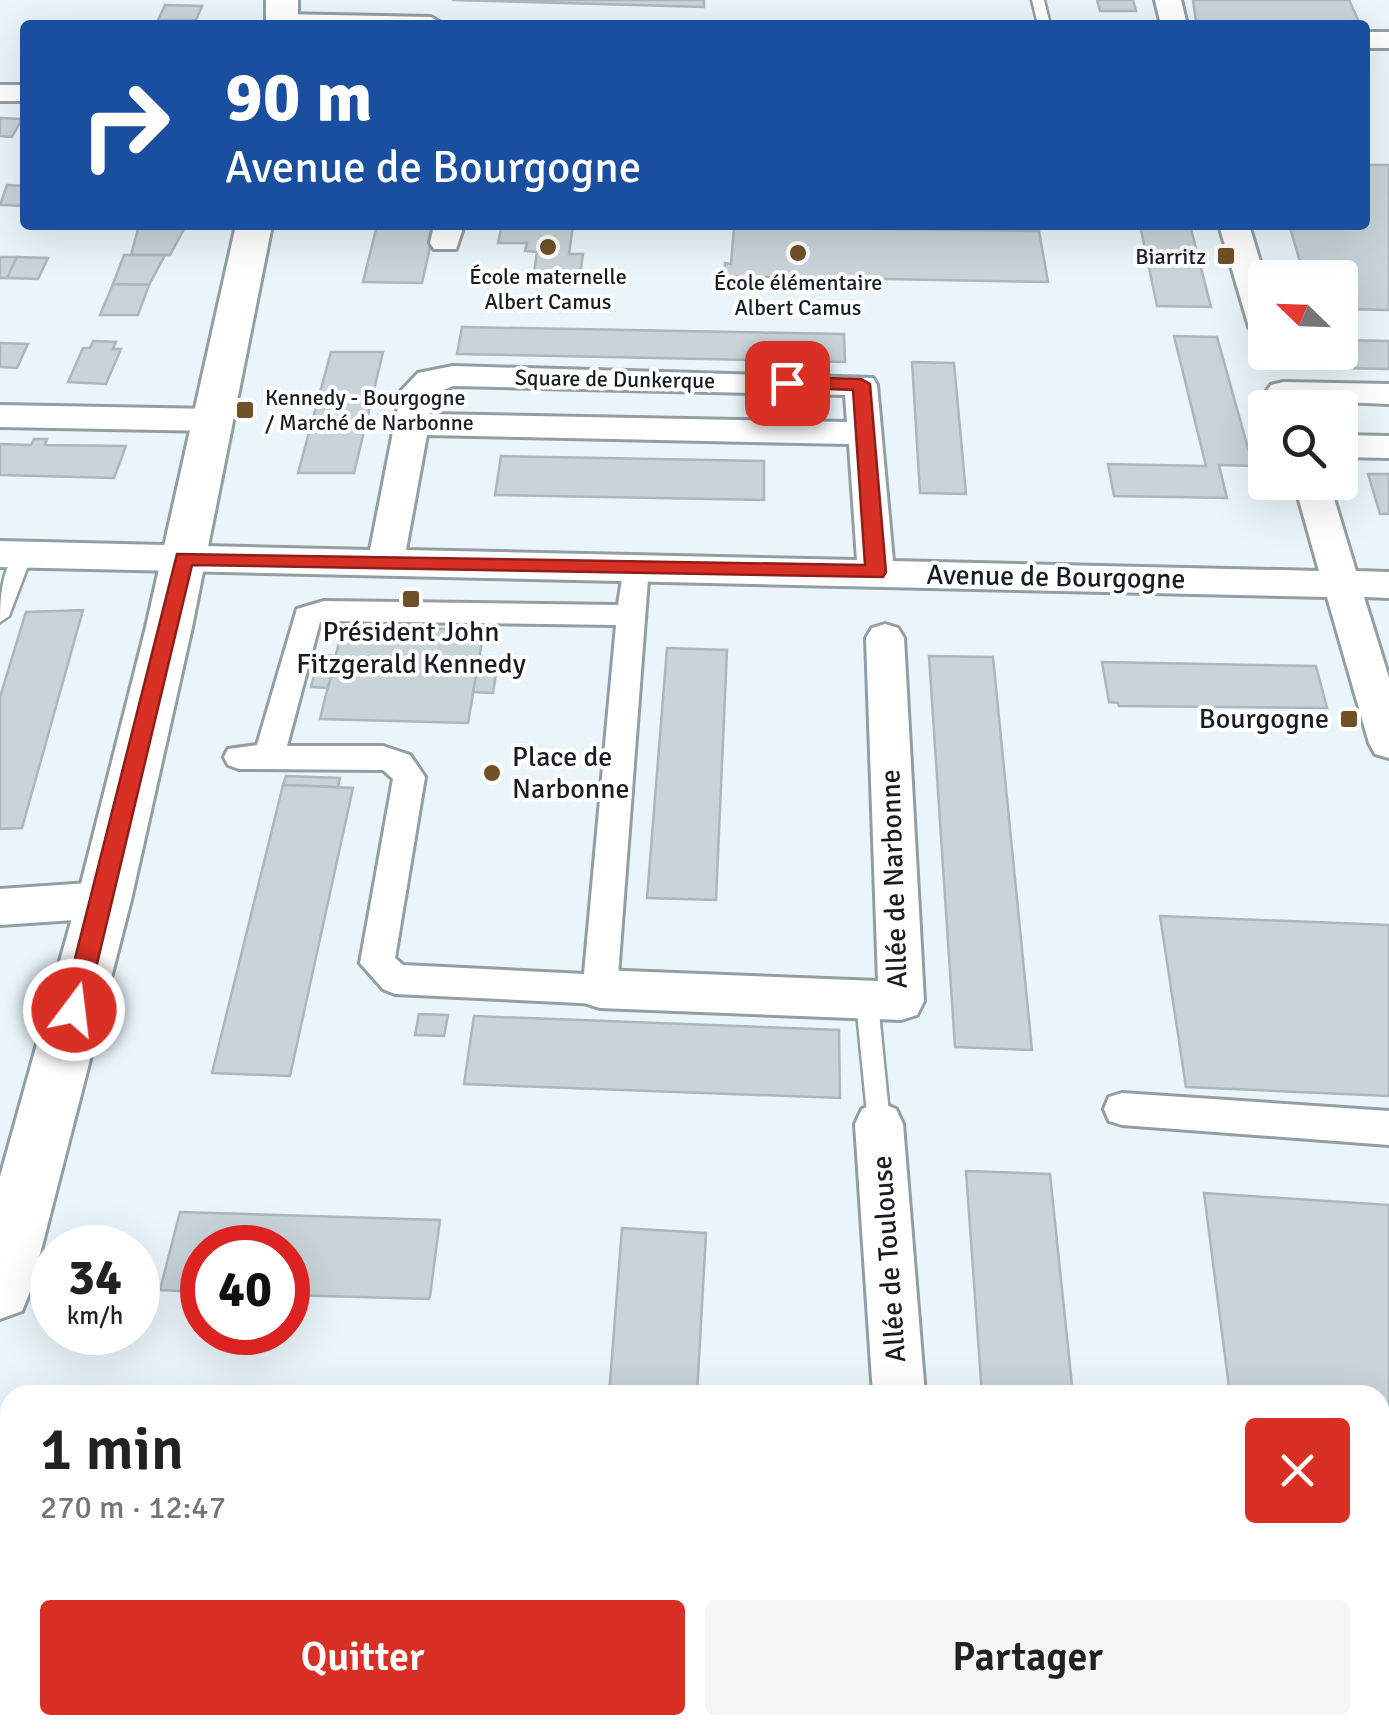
<!DOCTYPE html>
<html lang="fr">
<meta charset="utf-8">
<style>
:root{--surface:#fff;--page:#f6f6f6;--text:#222;--muted:#767676;--accent:#d93025}
body{margin:0;font-family:Signika,sans-serif;background:var(--page);color:var(--text);height:100vh;display:flex;flex-direction:column;font-size:38px;white-space:nowrap}
*{box-sizing:border-box;margin:0}
p{font-size:32px;color:var(--muted)}
.icon{flex:none;width:55px;height:55px;fill:none;stroke:currentColor;stroke-width:2;stroke-linecap:round;stroke-linejoin:round}
.map{position:relative;flex:1;overflow:hidden}
.sheet{position:absolute;left:0px;top:1385px;width:1390px;height:350px;display:flex;flex-direction:column;background:var(--surface);border-radius:30px 30px 0 0;box-shadow:0 10px 40px #0002}
.sheet>*{flex:none}
.hud{position:absolute;left:20px;top:20px;width:1350px;height:210px;border-radius:10px;box-shadow:0 10px 40px #0002;background:#1a4fa0;color:#fff;overflow:hidden}
.needle{width:65px;rotate:293deg}
.tools{position:absolute;left:1248px;top:260px;display:grid;gap:20px}
.tools a{display:grid;place-items:center;width:110px;height:110px;border-radius:10px;background:var(--surface);box-shadow:0 10px 40px #0002;font-size:50px}
.speed{position:absolute;left:30px;top:1225px;display:flex;gap:20px;font-size:50px;font-weight:700;text-align:center}
.speed>*{display:grid;place-content:center;width:130px;height:130px;border-radius:50%;background:var(--surface);box-shadow:0 10px 40px #0002;line-height:1}
.speed small{font-size:25px;font-weight:400}
.speed .limit{border:15px solid #d22;background:#fff;color:#111}
.pin{position:absolute;display:grid;place-items:center;width:85px;height:85px;color:#fff;margin:-42px;border-radius:20px;box-shadow:0 5px 15px #0006}
.me{position:absolute;width:110px;margin:-55px;rotate:15deg;stroke-linejoin:round;filter:drop-shadow(0 0 8px #0008)}
.turn{display:flex;align-items:center;gap:35px;height:210px;padding:0 40px;font-size:45px}
.turn .icon{width:130px;height:130px;stroke-width:2.5}
.turn b{display:block;font-size:70px;line-height:85px}
.round{display:grid;place-items:center;flex:none;width:105px;height:105px;border-radius:10px;background:var(--page)}
.head{display:flex;align-items:center;justify-content:space-between;height:170px;padding:0 40px}
h1{font-size:60px;font-weight:600;line-height:75px}
.button{display:flex;gap:20px;margin-top:auto;padding:20px 40px}
.button a{flex:1;height:115px;border-radius:10px;background:var(--accent);color:#fff;font-size:40px;font-weight:600;line-height:115px;text-align:center}
.button a+a{background:var(--page);color:var(--text)}
.map>svg:first-child{display:block}
.building{fill:#c8d4d9;stroke:#abb7bc;stroke-width:2.5}
.lines{fill:none;stroke-linecap:round;stroke-linejoin:round}
.service-casing{stroke:#939ea3;stroke-width:5}
.pedestrian-casing{stroke:#939ea3;stroke-width:6}
.minor-casing{stroke:#939ea3;stroke-width:6}
.tertiary-casing{stroke:#939ea3;stroke-width:6}
.service{fill:#fff;fill-rule:evenodd}
.pedestrian{fill:#fff;fill-rule:evenodd}
.minor{fill:#fff;fill-rule:evenodd}
.tertiary{fill:#fff;fill-rule:evenodd}
.route{fill:#d93025;stroke:#8d1f18;stroke-width:2.5}
.poi-dot{fill:#715127;stroke:#fff;stroke-width:4}
.labels{text-anchor:middle;dominant-baseline:central;stroke-width:8;stroke-linejoin:round;paint-order:stroke}
.far-poi-label{font-size:22px;fill:#191d1f;stroke:#fff}
.far-street-label{font-size:22px;fill:#191d1f;stroke:#fff}
.street-label{font-size:28px;fill:#191d1f;stroke:#fff}
.poi-label{font-size:28px;fill:#191d1f;stroke:#fff}
</style>
<div class="map">
<svg width="1389" height="1735" viewBox="0 0 1389 1735">
<rect width="100%" height="100%" fill="#e9f5fa"/>
<g class="building">
<path d="M452,0h252v7z"/>
<path d="M1097,0h36l3,11h-36z"/>
<path d="M1193,0h156l11,24 -164,-2z"/>
<path d="M165,5l37,1 -6,14h-38z"/>
<path d="M0,118l22,1 -10,18 -12,-1z"/>
<path d="M1365,165h24v145l-49,-1v-31h-35l-16,-53h76z"/>
<path d="M7,185l18,1v20l-25,-1z"/>
<path d="M377,225h58l-13,58 -59,-1z"/>
<path d="M502,225h71l-4,29h14l-3,20 -46,-1 3,-21 -12,-1 2,-8h-29z"/>
<path d="M1140,225h50l21,82 -54,-1z"/>
<path d="M734,227l305,4 9,51 -324,-6 1,-13 6,1z"/>
<path d="M138,229h46l-14,26h-39z"/>
<path d="M124,255h41l-16,30 -36,-1z"/>
<path d="M0,257h17l-10,21h-7z"/>
<path d="M17,257l31,1 -10,21 -31,-1z"/>
<path d="M113,284l36,1 -11,30h-38z"/>
<path d="M462,327l382,7 1,28 -388,-8z"/>
<path d="M1174,336l43,1 36,129 -34,-1 8,33 -113,-2 -6,-32 98,2z"/>
<path d="M1340,340l49,1v28l-47,-1 -4,-16z"/>
<path d="M93,341l23,1 -3,7h8l-15,35 -38,-2 15,-34h7z"/>
<path d="M0,343l28,1 -11,24 -17,-1z"/>
<path d="M331,352h52l-29,121h-56z"/>
<path d="M912,362l42,1 12,131 -46,-1z"/>
<path d="M34,439h13l-2,6 81,1 -12,32 -114,-3v-31l31,1z"/>
<path d="M501,456l263,5v39l-269,-5z"/>
<path d="M1368,474h21v40h-9z"/>
<path d="M83,610l-61,218 -22,1v-132l26,-85z"/>
<path d="M343,626l141,4 -16,93 -148,-4z"/>
<path d="M667,648l60,2 -11,250 -69,-2z"/>
<path d="M319,655l17,1 -8,32 -17,-1z"/>
<path d="M929,656l64,1 39,393 -77,-3z"/>
<path d="M479,661h19l-5,32 -20,-1z"/>
<path d="M1102,662l214,4 11,42 -208,-2 -1,-3 -9,-1z"/>
<path d="M286,776l54,2 -2,9 -55,-2z"/>
<path d="M283,785l70,3 -63,288 -78,-3z"/>
<path d="M1160,916l229,9v171l-203,-9z"/>
<path d="M419,1014l29,1 -4,21 -29,-1z"/>
<path d="M474,1016l365,14 1,68 -376,-14z"/>
<path d="M966,1171l84,3 23,221h-91z"/>
<path d="M1204,1193l185,12v223h-9v-33h-150z"/>
<path d="M180,1212l260,8 -10,76 -1,3 -141,-4v-47h-86v44l-42,-2z"/>
<path d="M622,1228l84,5 -9,162h-88z"/>
<path d="M88,1725h151l-2,10h-151z"/>
<path d="M379,1725h477v10h-479z"/>
<path d="M1005,1725h103l1,10h-103z"/>
</g>
<g class="lines">
<g class="service-casing">
<g id="service">
<path d="M1032,0h12l6,25h-12z"/>
<path d="M23,549l9,6 -23,61 -9,6c0,-22 1,-61 23,-73z"/>
<path d="M867,993l8,3 3,6 12,122 -3,7 -8,3 -8,-3 -3,-7 -12,-122 3,-6z"/>
</g>
</g>
<g class="pedestrian-casing">
<g id="pedestrian">
<path d="M635,556l10,3 4,7 -32,423 -5,10 -12,5 -205,-10 -12,-5 -23,-26 33,-184 -10,-9 -144,-1 -11,-4 -4,-8 4,-8 29,-4 40,-136 27,-8 294,4 7,-46zM324,621l292,4 -32,349 -181,-9 -8,-7 30,-181 -15,-22 -27,-9h-96l33,-124z"/>
<path d="M1122,1093l267,18v34l-267,-20 -13,-4 -5,-12 5,-12z"/>
</g>
</g>
<g class="minor-casing">
<g id="minor">
<path d="M1155,0h26l6,25h-26z"/>
<path d="M282,14l149,3 13,8h-173l2,-8z"/>
<rect x="1365" y="32" width="24" height="16"/>
<rect x="0" y="85" width="25" height="16"/>
<path d="M434,225h30l-8,24h-22l-4,-6z"/>
<path d="M1219,225h30l16,53v59l-11,-3 -5,-7z"/>
<path d="M453,366l420,12 4,7 16,176 426,10 -25,-89h35l27,89 33,1v26l-25,-1 25,81v80l-14,-4 -6,-11 -42,-146 -1327,-30v-26l370,9 31,-159 17,-18zM453,386l392,9 2,27 -417,-8 4,-20zM427,435l422,9 8,116 -451,-10z"/>
<path d="M1283,382l106,2v20l-118,-5 -5,-7 5,-7z"/>
<path d="M0,405l214,4 12,3 5,8 -5,8 -12,3 -214,-4z"/>
<path d="M1340,435l49,1v22l-49,-1z"/>
<path d="M885,624l13,4 6,10 20,363 -7,14 -16,5 -301,-12 -16,-5 -6,-14 6,-14 16,-5 278,11 -12,-343 6,-10z"/>
<path d="M104,882l15,5 7,13 -7,13 -15,5 -104,7v-36z"/>
<path d="M879,1102l17,7 7,15 22,271h-52l-18,-271 7,-15z"/>
<path d="M894,1725h60l2,10h-60z"/>
</g>
</g>
<g class="tertiary-casing">
<g id="tertiary">
<rect x="266" y="0" width="32" height="25"/>
<path d="M236,225h36l-80,402 -61,273 -100,389 -9,22 -22,8v-142l77,-277 69,-273z"/>
</g>
</g>
<use href="#service" class="service"/>
<use href="#pedestrian" class="pedestrian"/>
<use href="#minor" class="minor"/>
<use href="#tertiary" class="tertiary"/>
</g>
<path class="route" d="M787,377l74,2 9,5 16,188 -3,5 -691,-12 -106,445 -3,7 -9,3 -8,-3 -4,-7 115,-456 688,11 -12,-175 -72,-3 -3,-4z"/>
<g class="poi-dot">
<circle cx="548" cy="247" r="10"/>
<circle cx="798" cy="253" r="10"/>
<rect x="1216" y="246" width="20" height="20" rx="5"/>
<rect x="235" y="400" width="20" height="20" rx="5"/>
<rect x="401" y="589" width="20" height="20" rx="5"/>
<rect x="1339" y="709" width="20" height="20" rx="5"/>
<circle cx="492" cy="773" r="10"/>
</g>
<g class="labels">
<g class="far-poi-label">
<text x="1206" y="256" text-anchor="end">Biarritz</text>
<text x="548" y="276">École maternelle<tspan x="548" dy="25">Albert Camus</tspan></text>
<text x="798" y="282">École élémentaire<tspan x="798" dy="25">Albert Camus</tspan></text>
<text x="265" y="397" text-anchor="start">Kennedy - Bourgogne<tspan x="265" dy="25">/ Marché de Narbonne</tspan></text>
</g>
<g class="far-street-label">
<text transform="translate(615 379) rotate(1)">Square de Dunkerque</text>
</g>
<g class="street-label">
<text transform="translate(1056 577) rotate(1)">Avenue de Bourgogne</text>
<text transform="translate(894 879) rotate(-92)">Allée de Narbonne</text>
<text transform="translate(889 1259) rotate(-94)">Allée de Toulouse</text>
</g>
<g class="poi-label">
<text x="411" y="632">Président John<tspan x="411" dy="32">Fitzgerald Kennedy</tspan></text>
<text x="1329" y="719" text-anchor="end">Bourgogne</text>
<text x="512" y="757" text-anchor="start">Place de<tspan x="512" dy="32">Narbonne</tspan></text>
</g>
</g>
</svg>
<div class="tools">
<a><svg class="needle" viewBox="-14 -14 28 28"><path d="M0-13l5 13h-10z" fill="#e53935"/><path d="M0 13l5-13h-10z" fill="#767676"/></svg></a>
<a><svg class="icon" aria-label="search" viewBox="0 0 24 24"><circle cx="10" cy="10" r="6"/><path d="M15 15l6 6"/></svg></a>
</div>
<div class="speed"><div>34<small>km/h</small></div><div class="limit">40</div></div>
<div class="pin" style="left:787px;top:383px;background:#d93025"><svg class="icon" aria-label="arrive" viewBox="0 0 24 24"><path d="M6 21V4h12l-3 4 3 4H6"/></svg></div>
<svg class="me" style="left:74px;top:1010px" viewBox="-20 -20 40 40"><circle r="17" fill="#d93025" stroke="#fff" stroke-width="3"/><path d="M0-11L8 9 0 5-8 9z" fill="#fff"/></svg>
<div class="hud">
<div class="turn"><svg class="icon" aria-label="right" viewBox="0 0 24 24"><path d="M7 20v-9h11M14 6l5 5-5 5"/></svg><div><b>90 m</b>Avenue de Bourgogne</div></div>
</div>
<section class="sheet">
<div class="head"><div><h1>1 min</h1><p>270 m · 12:47</p></div><a class="round" style="background:#d93025;color:#fff"><svg class="icon" aria-label="close" viewBox="0 0 24 24"><path d="M6 6l12 12M18 6L6 18"/></svg></a></div>
<div class="button"><a>Quitter</a><a>Partager</a></div>
</section>
</div>
